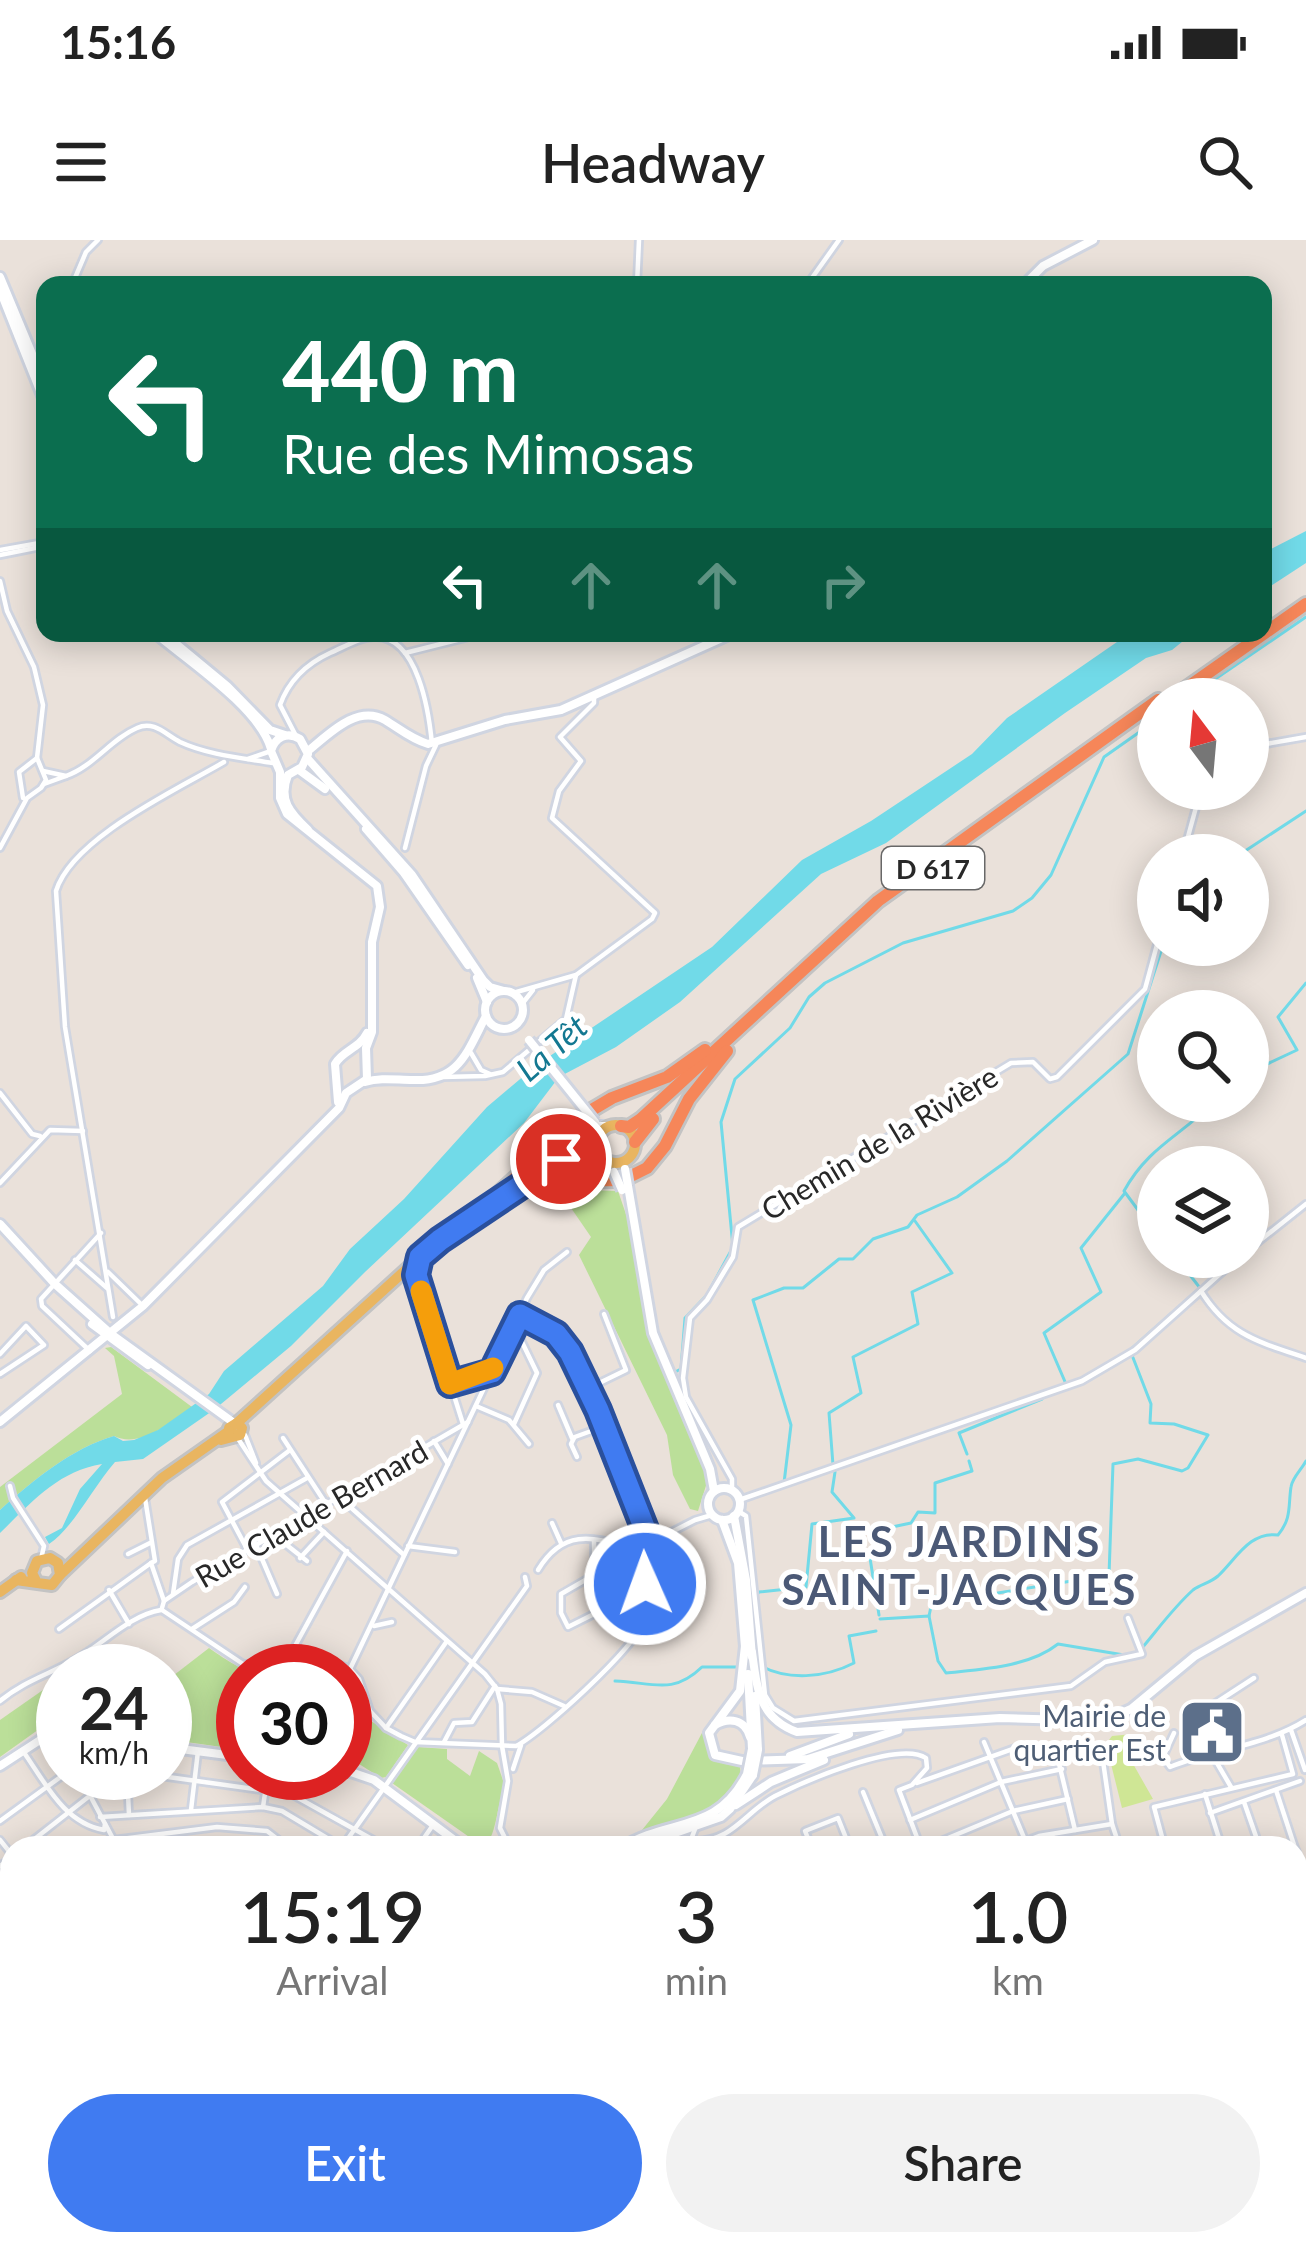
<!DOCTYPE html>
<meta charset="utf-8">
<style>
:root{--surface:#fff;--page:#f2f2f2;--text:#222;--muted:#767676;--accent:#407bf1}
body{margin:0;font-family:Lato,sans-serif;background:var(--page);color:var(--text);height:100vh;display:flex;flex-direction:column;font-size:45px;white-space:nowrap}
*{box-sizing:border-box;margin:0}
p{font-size:39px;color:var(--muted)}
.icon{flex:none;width:66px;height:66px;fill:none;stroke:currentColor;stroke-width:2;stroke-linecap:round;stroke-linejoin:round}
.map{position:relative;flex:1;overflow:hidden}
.drawer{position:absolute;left:0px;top:1596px;width:1308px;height:420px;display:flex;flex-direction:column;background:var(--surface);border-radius:36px 36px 0 0;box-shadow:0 6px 30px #0003}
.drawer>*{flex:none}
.guide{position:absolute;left:36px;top:36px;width:1236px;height:366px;border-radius:24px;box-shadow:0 6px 30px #0003;background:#0b6e4f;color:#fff;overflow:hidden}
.needle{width:78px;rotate:344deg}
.tools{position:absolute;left:1137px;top:438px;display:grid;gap:24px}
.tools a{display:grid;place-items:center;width:132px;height:132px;border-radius:50%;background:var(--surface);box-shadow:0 6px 30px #0003;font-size:60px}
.speed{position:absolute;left:36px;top:1404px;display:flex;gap:24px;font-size:60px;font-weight:700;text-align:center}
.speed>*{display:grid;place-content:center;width:156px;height:156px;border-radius:50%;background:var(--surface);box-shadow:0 6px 30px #0003;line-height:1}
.speed small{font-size:30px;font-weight:400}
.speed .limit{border:18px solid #d22;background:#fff;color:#111}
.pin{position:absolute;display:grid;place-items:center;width:102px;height:102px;color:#fff;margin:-51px;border:6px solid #fff;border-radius:50%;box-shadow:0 3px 12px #0007}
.me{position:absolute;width:132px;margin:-66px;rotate:358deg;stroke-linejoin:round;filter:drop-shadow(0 0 9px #0008)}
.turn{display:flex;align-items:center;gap:42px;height:252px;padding:0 48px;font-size:54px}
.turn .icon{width:156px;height:156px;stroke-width:2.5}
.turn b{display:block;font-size:84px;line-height:102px}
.lanes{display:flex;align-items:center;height:114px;padding:0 48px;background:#0003;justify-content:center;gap:60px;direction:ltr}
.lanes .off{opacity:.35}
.eta{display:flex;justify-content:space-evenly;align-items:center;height:204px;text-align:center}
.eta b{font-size:72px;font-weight:600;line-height:84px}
.cta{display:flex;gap:24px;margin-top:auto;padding:24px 48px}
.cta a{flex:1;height:138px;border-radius:72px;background:var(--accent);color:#fff;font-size:48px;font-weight:600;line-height:138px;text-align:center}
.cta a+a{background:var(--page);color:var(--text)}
.status{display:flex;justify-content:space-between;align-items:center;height:84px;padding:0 60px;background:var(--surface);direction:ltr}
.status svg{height:33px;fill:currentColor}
header{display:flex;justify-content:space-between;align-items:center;height:156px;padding:0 48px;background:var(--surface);font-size:54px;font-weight:600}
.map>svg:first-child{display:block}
.green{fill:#bbdf99}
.pitch{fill:#cfe695}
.water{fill:#71dae8}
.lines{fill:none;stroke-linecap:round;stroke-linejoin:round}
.stream{stroke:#71dae8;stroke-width:3}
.street-casing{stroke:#d0d5e1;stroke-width:10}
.secondary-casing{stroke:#d0d5e1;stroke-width:14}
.primary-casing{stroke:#c3c3c3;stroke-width:16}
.highway-casing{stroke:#c3c3c3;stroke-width:18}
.street{stroke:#fff;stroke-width:4.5}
.secondary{stroke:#fff;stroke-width:8}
.primary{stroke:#e9b560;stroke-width:10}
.highway{stroke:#f68659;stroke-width:12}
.secondary-bridge-casing{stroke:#d0d5e1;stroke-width:14;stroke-linecap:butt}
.secondary-bridge{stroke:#fff;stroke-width:8}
.route-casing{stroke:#2a509d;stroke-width:30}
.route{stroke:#407bf1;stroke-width:21}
.slow{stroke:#f59e0b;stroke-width:21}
.labels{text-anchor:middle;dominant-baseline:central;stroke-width:10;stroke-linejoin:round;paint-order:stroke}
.shield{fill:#fff;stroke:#686868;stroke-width:3}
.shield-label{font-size:27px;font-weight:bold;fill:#282828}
.street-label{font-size:30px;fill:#282828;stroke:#fff}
.service-label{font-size:30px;fill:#4e5e75;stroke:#fff;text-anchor:end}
.water-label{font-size:33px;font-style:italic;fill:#137891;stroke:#fff}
.district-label{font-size:42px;font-weight:bold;letter-spacing:3px;fill:#4b5976;stroke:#fff}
</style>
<div class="status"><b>15:16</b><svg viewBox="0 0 49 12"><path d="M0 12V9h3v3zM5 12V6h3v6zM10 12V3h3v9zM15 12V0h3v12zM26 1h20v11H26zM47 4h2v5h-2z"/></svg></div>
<header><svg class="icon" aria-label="menu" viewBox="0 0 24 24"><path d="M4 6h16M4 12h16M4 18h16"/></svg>Headway<svg class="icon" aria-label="search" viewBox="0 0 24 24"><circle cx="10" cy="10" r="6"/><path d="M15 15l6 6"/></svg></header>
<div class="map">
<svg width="1306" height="2016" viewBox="0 0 1306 2016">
<rect width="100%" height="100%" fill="#eae1da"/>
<g class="green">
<path d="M558,949l60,2 11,32 21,111 59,142 -11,35 -8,-2 -17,-34 -6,-40 -88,-180 12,-18z"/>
<path d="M111,1107l81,60c-21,15 -52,42 -78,29 -42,12 -82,45 -114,74v-23l122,-93 -8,-38 -9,-8z"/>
<path d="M209,1408c48,34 37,18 86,7l45,16h-97v79l-78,-11v-57z"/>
<path d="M63,1436v36l-63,45v-37z"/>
<path d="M350,1442l21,39 37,24 -22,32 -5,1 -36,-23v-66z"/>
<path d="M703,1491l7,25 14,8 16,1 1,14c-27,37 -60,44 -103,56l29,-36z"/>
<path d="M418,1507l29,2v10l23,17 9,-25 18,12 8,23c-9,22 -7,43 -20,62l-93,-65z"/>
</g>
<path class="pitch" d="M1133,1494l-1,28 21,37 -31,9 -16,-64 6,-8z"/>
<g class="water">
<path d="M1306,291v32l-43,28v-38z"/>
<path d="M1130,393h63l-21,17 -26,8 -81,55 -179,130 -65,31 -141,128 -64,45 -57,30 -35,46 -159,149 -74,74 -76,63 -72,50 -28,3c-22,25 -41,65 -66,82l-4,-7 17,-9 18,-39 22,-25c-44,7 -71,39 -102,69v-23c32,-29 72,-62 114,-74l9,5 11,-1 24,-10 51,-36 15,-23 99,-85 27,-37 54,-50 83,-92 51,-43 174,-117 90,-87 69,-39 101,-67 35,-36z"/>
</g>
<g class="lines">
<g class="stream">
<path d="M1186,459l120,-82"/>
<path d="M1239,615l67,-44"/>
<path d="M1248,833l49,-23 -19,-33 28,-34"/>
<path d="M1158,997l-34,-46c25,-45 57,-55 91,-90"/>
<path d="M677,1131l4,-2 4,-51 22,-23 26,-48 -12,-125 14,-43 55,-51 19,-31 16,-14 78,-40 110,-32 19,-13 19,-23 53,-118 54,-38"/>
<path d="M1058,1147l8,-3 -22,-51 57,-41 -20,-44 44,-55"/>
<path d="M967,1214l-8,-21 83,-34"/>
<path d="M833,1225l-4,-52 32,-20 -8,-36 65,-33 -6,-32 40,-19 -37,-52"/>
<path d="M784,1243l7,-58 -38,-125 31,-12h19l36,-29h14l20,-20 35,-12 9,-12 40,-18 50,-36 121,-107 35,-109"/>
<path d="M755,1357l4,-5 47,-5 6,-63 42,-6 -22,-26 3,-20"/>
<path d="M879,1375l-9,-57 22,-31 19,-4 7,-11 17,1v-30l37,-12 -3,-10"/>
<path d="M929,1376l4,-19 11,-2 10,5 155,-25 4,-111 25,-5 44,12 6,-3 20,-33 -34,-11 -24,-1 1,-19 -21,-54 70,-62 -24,-31"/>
<path d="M880,1379l49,-3 9,45 8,12c37,-4 83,-6 112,-29l72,12"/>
<path d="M1142,1408c16,-19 32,-41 51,-58 8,-6 17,-7 25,-14 18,-17 32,-45 60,-41 14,-17 10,-29 13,-48 1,-9 11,-18 15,-26"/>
<path d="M759,1425c28,16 66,13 95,-2l-5,-27 27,-5"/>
<path d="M615,1441c37,1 57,15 87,-14h34"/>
<path d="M1296,1932l10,3"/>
</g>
<g class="street-casing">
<g id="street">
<path d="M72,45l14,-33 12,-12"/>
<path d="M637,45l2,-45"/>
<path d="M807,45l32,-45"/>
<path d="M45,92v17"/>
<path d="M0,310l45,-8"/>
<path d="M0,315l45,-9"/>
<path d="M0,341l7,30 27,56 9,38 -6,53 9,22 -5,8 -14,10 -27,50"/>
<path d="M405,413l80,-20"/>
<path d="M295,494l-15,-29c9,-25 26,-41 50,-52 14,-6 30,-16 45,-16 43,-1 54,76 57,107"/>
<path d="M1248,507l58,-10"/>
<path d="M248,519l23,-8"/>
<path d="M43,531l23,5 -22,8"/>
<path d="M66,536c28,-10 45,-37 71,-48 17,-8 29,7 43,14 28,13 63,16 93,21"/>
<path d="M23,558l-4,-26 18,-14"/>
<path d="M405,608l21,-82 10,-21"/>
<path d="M1183,615l18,-66"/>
<path d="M513,753l63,-18 76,-56 3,-6 -103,-95 7,-27 22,-30 -21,-24 34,-34v-5"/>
<path d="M522,764l11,-14"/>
<path d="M471,813l10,17 9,4"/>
<path d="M442,837l43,-1 18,-4 63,-53 10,-44"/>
<path d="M0,853l32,41 8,2"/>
<path d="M0,943l50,-53 33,1"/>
<path d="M1248,1010l58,-46"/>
<path d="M75,1020l32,28"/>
<path d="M417,1023l-1,12 47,149"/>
<path d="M108,1032l35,34"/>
<path d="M1201,1051c27,44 58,51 105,67"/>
<path d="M520,1075l23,11 22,18 32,64 52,134"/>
<path d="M113,1077l-48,-290 -9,-136c16,-53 122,-102 168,-129"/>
<path d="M510,1095l11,5 16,33 -23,51"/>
<path d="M90,1111l-48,-45 -1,-7 60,-66"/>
<path d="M0,1114l26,-28 18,19 -44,29"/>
<path d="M450,1145l40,-13"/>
<path d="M589,1148l37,-18 -22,-56"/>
<path d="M558,1165l14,33 33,-12"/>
<path d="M476,1166l33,14 20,24"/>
<path d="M245,1195l11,28"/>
<path d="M237,1197l29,44 219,193 12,15 4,15 1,42 6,35 -8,47 10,20"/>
<path d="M283,1198l43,66"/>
<path d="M574,1198l-3,6 6,13"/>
<path d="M434,1201l14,23"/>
<path d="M10,1246l3,12 31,48 -3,13"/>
<path d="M732,1250v-11l-46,-82 -3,-19 7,-60 17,-18 26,-43 5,-30 273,-164 22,-1 17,17 7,-2 88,-88 13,-48"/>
<path d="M339,1257l65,58"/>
<path d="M145,1258l10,63 -4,2 13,38"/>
<path d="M739,1260l343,-119 53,-31 104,-93"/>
<path d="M738,1271l8,5 19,179 8,13 21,13 277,-35 34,-24 37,-8 -14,-36"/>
<path d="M552,1283l9,20"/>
<path d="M274,1295l33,26"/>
<path d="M594,1300l1,70 -1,4 -26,13 -7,-14v-19l33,-19"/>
<path d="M256,1305l21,49"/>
<path d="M408,1306l47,6"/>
<path d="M247,1309l-25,-47 68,-52"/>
<path d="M128,1314l22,-11"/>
<path d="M300,1318l24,-26"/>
<path d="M538,1330c28,-47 62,-30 107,-19"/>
<path d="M109,1350l20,34"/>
<path d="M173,1354l5,-35 9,-14 120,-67"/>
<path d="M162,1368l2,-7 28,-19 276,-160"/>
<path d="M162,1370l81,54h16l38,-16 53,21 9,10 11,32 16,17 15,8 14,6 101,4c27,-14 117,-96 128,-125 8,-22 -1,-53 2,-76l49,-25 17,-5"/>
<path d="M374,1386l18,-4"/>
<path d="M59,1389l92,-66"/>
<path d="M192,1389l42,-27 11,-15"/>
<path d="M295,1406l52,-95"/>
<path d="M344,1427l15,19"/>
<path d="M350,1429l177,-371 17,-28 23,-18"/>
<path d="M497,1449l35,3 32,14"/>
<path d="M0,1461c24,-20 50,-27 76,-42 27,-15 54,-44 85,-49"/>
<path d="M386,1488l61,-87"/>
<path d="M1291,1490l14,40"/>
<path d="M1174,1493l-11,24 7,10c44,-18 95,-21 136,-47"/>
<path d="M444,1502l10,-19 18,-1 23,-36"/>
<path d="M984,1502l41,98"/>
<path d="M1101,1507l11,77 8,24"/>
<path d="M1056,1511l19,79"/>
<path d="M25,1514c22,32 40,69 79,76l1,-6"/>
<path d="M513,1529l8,-24"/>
<path d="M78,1533l40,75"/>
<path d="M127,1533l2,42"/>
<path d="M139,1533l152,21 97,54"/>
<path d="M917,1543l101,-36"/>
<path d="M1231,1547l-38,-65 1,-5 60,-39"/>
<path d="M1276,1550l19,58"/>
<path d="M863,1552l23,56"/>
<path d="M291,1554l10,-21"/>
<path d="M1205,1554l17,54"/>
<path d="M1244,1562l16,46"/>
<path d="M263,1567l5,-34"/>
<path d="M191,1570l7,-59"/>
<path d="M1210,1573l90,-32"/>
<path d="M100,1577l163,-10 19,4 60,36"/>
<path d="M910,1580l91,-38 61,-13"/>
<path d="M0,1581l66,-48"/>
<path d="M1051,1595l13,13"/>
<path d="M0,1600l12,15"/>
<path d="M113,1600l104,-13 50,4 22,17"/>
<path d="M663,1600l32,1 -3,-4 3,-8"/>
<path d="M695,1601c38,0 50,-29 80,-45 30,-15 124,-56 151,-38l1,10 -15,17 -13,5 22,58"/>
<path d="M342,1607l185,-261 -2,-9"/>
<path d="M23,1608l96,-75"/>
<path d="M46,1608l2,-1"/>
<path d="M417,1608l16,-23"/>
<path d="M595,1608l34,-7"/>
<path d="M812,1608l-7,-17 33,-13 12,30"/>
<path d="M924,1608l89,-37 55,-12"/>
<path d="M1007,1608l32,-12 73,-12"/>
<path d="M1165,1608l-11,-41 139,-33 -11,-39"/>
<path d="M1296,1610l10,29"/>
<path d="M0,1626l12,-9"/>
<path d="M1296,1649l10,-4"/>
<path d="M0,1659l12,-10"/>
<path d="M1296,1671l10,-2"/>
<path d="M0,1686l12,7"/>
<path d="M0,1767h12"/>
<path d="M1296,1800l9,17 -9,10"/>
<path d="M0,1908l12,-3"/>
<path d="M0,1936l12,-5"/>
<path d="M0,1951l12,-5"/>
<path d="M0,1969l12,15"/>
<path d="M0,1980l12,-8"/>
<path d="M0,2003l12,-15"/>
<path d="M29,2004l10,12"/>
<path d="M419,2004l20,12"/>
<path d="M95,2016l26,-12"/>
<path d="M167,2016l16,-9 9,9"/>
<path d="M197,2016l11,-12"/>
<path d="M500,2016l4,-12"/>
<path d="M535,2016l4,-12"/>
<path d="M571,2016l3,-12"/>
<path d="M588,2016l9,-12"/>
<path d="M797,2016l4,-12"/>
<path d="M931,2016l3,-12"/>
<path d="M1089,2016l3,-12"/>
<path d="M1119,2016l14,-12"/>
</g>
</g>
<g class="secondary-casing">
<g id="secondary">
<path d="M0,37l45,108"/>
<path d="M1024,45l19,-19 50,-26"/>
<path d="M0,50l45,113"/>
<path d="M155,393c32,27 105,75 116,116"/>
<path d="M163,393l64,53 43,44 15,5"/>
<path d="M308,511c21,-17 49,-47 77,-31 15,9 26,19 43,24l77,-24 56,-10 172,-77"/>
<path d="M307,518l105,117 71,105 7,7 14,4"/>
<path d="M299,530l26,19"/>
<path d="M366,589l38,44 64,92"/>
<path d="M477,738l10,24"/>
<circle cx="504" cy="770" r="19"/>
<path d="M365,842c16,-5 31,-2 48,-2 46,2 54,-28 73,-64"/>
<path d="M338,862l-3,-38c8,-14 24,-15 32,-31"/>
<path d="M598,886h11"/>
<path d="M628,946l25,147 57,136 4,22"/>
<path d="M0,984l55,60 56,50 123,89"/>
<path d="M92,1084l56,41"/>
<path d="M0,1182l143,-116 196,-198 7,-15 21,-14 -1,-31 6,-16v-90l8,-35 -3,-21 -90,-72 -7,-16v-26l-9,-21c4,-14 16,-20 29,-12l8,15 -6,13 -14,8c-10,25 2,38 20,55"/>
<circle cx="724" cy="1264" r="16"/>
<path d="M734,1276l12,64 6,77"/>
<path d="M722,1280l16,43 7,84"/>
<path d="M745,1406l-5,45 -31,42 6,22 27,6 66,-2 90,-29"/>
<path d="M752,1412c5,37 7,66 45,80l203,-14 104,3 27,-12 64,-53 111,-63"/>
<path d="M748,1434l4,75"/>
<path d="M755,1456l3,54"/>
<path d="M715,1485c14,-8 30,-6 35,12"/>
<path d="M165,1507l78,10"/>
<path d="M790,1516l59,-22"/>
<path d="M0,1526l40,-26 23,-7"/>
<path d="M345,1530l29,10 91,68"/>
<path d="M736,1565l35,-23 53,-22"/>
<path d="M621,1608c49,-31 95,-13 126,-74"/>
<path d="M632,1608l89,-31 9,-8 23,-34"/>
<path d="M1296,1866l10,-15"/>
<path d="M1296,1912l10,1"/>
<path d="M609,2004l2,12"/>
<path d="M461,2016l4,-12"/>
<path d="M1228,2016l4,-12"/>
</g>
</g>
<g class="primary-casing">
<g id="primary">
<circle cx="616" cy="904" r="19"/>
<path d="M513,951c25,-17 56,-46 87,-36"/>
<path d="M237,1183l183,-166 73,-52"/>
<path d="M221,1200l19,-5 2,-7 -5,-5 -8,5 5,8"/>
<path d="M60,1335l102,-97 67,-47"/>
<path d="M16,1340l36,5 8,-10 -2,-12 -8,-5 -13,3 -5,12 4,8"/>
<path d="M0,1352l21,-15"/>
</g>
</g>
<g class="highway-casing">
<g id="highway">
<path d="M1171,459l135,-95"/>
<path d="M621,886l8,1 12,-8 237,-218 280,-201"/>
<path d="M635,902l18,-23"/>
<path d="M488,963l97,-89 27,-16 55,-21 38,-27"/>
<path d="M487,970l55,-29 81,-1 24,-12 18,-22 24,-47 38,-48"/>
</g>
</g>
<use href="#street" class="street"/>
<use href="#secondary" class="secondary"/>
<use href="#primary" class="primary"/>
<use href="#highway" class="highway"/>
<g class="secondary-bridge-casing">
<g id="secondary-bridge">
<path d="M529,800l66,82"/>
<path d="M625,929l3,17"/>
<path d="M614,932l8,18"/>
<path d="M747,1534l5,-25"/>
<path d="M753,1535l5,-25"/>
</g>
</g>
<use href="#secondary-bridge" class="secondary-bridge"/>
</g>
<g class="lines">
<g class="route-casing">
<path id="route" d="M561,919l-121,81 -20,17 -4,18 34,109 42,-12 28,-57 36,19 14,18 28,58 52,132 -5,9v33"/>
</g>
<use href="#route" class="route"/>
<path class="slow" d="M421,1051l29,93 43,-16"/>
</g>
<defs>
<g id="civic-square" transform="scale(3.45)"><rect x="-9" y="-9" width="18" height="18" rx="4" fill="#5c6f8a" stroke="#fff"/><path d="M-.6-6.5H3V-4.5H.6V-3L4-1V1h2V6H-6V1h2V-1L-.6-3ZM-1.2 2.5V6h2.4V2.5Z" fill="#fff"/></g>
</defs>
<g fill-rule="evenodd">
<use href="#civic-square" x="1212" y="1492"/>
</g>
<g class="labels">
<rect class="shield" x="882" y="607" width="102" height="42" rx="9"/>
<g class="shield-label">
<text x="933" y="628">D 617</text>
</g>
<g class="street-label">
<text transform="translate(879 902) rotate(-31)">Chemin de la Rivière</text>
<text transform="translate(311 1273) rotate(-30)">Rue Claude Bernard</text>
</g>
<g class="service-label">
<text x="1166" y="1475">Mairie de<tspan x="1166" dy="34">quartier Est</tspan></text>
</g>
<g class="water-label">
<text transform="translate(551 807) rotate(-41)">La Têt</text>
</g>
<g class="district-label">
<text x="960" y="1301">LES JARDINS<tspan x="960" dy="48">SAINT-JACQUES</tspan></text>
</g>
</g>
</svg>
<div class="tools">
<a><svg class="needle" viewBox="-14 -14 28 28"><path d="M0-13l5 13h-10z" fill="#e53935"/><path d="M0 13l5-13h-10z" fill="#767676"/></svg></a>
<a><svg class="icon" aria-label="sound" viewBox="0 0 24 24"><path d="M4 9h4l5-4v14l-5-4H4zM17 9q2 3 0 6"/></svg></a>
<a><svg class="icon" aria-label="search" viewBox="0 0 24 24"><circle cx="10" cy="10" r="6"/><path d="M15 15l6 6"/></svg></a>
<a><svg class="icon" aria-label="layers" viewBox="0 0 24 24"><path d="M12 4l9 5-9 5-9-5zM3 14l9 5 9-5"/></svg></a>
</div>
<div class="speed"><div>24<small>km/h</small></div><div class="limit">30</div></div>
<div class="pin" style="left:561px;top:919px;background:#d93025"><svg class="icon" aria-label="arrive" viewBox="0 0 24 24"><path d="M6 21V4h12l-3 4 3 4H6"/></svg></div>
<svg class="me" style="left:645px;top:1344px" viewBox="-20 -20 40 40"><circle r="17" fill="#407bf1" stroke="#fff" stroke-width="3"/><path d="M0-11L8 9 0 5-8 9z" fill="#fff"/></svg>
<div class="guide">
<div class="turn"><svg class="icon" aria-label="left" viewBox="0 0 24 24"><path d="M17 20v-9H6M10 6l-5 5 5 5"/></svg><div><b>440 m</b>Rue des Mimosas</div></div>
<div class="lanes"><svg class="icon" aria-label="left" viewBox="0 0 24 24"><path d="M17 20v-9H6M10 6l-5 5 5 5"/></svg><svg class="icon off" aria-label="ahead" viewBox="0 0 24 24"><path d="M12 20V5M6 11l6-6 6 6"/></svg><svg class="icon off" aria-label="ahead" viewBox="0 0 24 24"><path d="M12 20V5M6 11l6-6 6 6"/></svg><svg class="icon off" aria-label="right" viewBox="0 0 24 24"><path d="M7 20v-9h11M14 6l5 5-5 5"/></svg></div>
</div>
<section class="drawer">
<div class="eta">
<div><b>15:19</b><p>Arrival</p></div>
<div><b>3</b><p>min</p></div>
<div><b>1.0</b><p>km</p></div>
</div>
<div class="cta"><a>Exit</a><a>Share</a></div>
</section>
</div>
